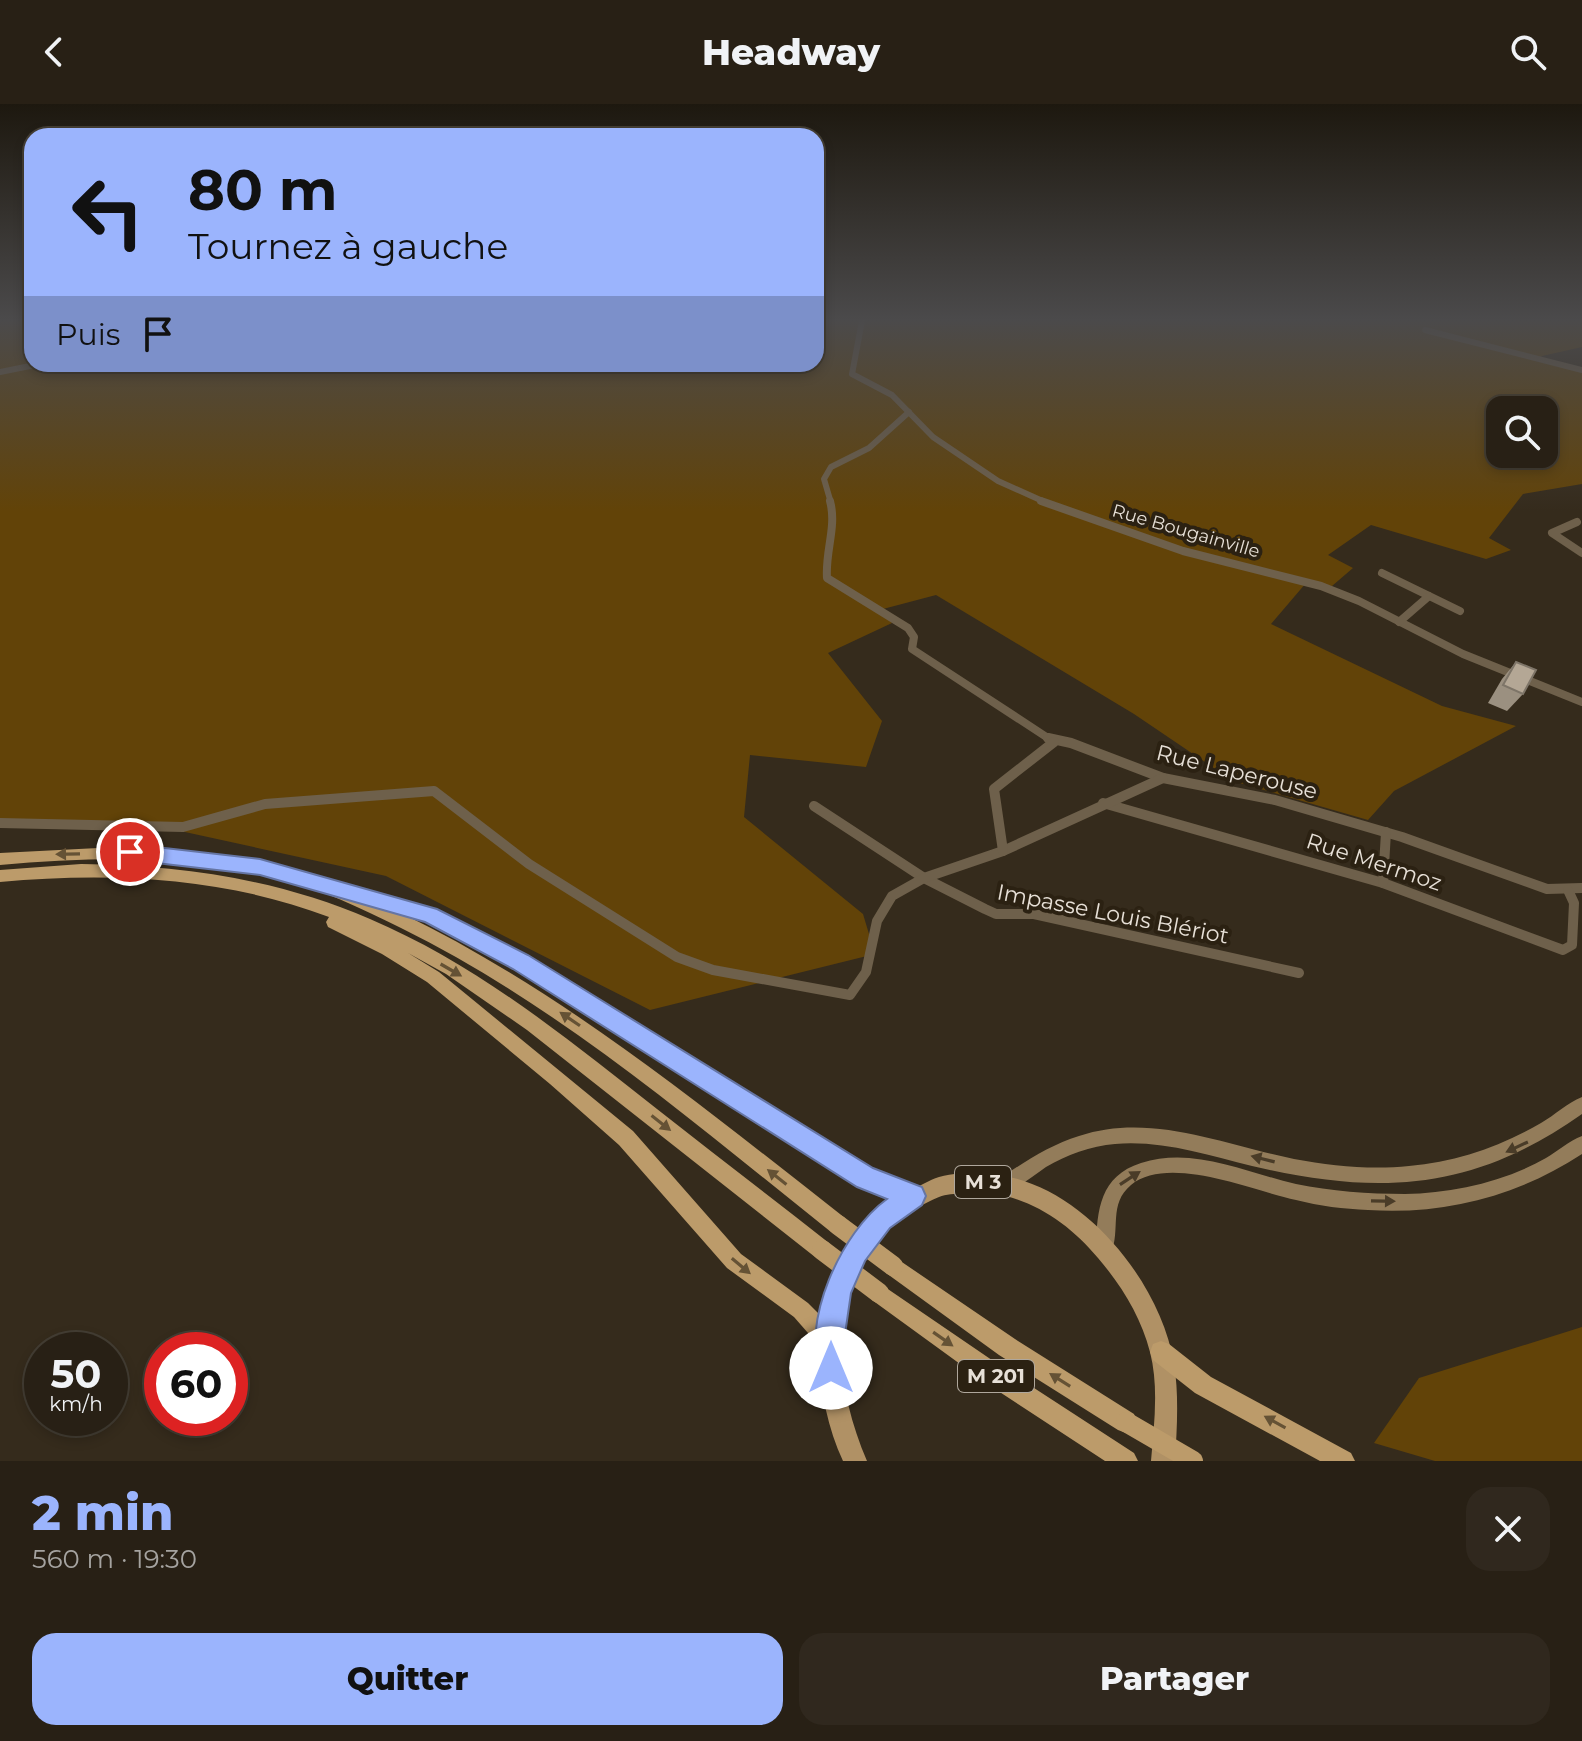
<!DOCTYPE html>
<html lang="fr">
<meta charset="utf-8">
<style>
:root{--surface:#282015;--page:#30281e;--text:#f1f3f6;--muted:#a5a3a0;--line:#443e34;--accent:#9bb4fd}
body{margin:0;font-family:Montserrat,sans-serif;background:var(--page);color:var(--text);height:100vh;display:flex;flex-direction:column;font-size:30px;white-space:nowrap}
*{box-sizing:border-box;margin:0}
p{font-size:26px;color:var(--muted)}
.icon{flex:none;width:44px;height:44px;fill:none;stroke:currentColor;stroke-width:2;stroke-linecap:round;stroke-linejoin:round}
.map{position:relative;height:1357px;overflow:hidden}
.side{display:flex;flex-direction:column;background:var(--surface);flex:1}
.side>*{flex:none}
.hud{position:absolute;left:24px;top:24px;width:800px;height:244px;border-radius:24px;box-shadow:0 4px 12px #0003,0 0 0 2px var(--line);background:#9bb4fd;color:#111;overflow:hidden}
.buttons{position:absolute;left:1486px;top:292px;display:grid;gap:16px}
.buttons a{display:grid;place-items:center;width:72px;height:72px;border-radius:16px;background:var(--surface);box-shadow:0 4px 12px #0003,0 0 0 2px var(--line);font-size:40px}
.speed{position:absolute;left:24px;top:1228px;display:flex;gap:16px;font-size:40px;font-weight:700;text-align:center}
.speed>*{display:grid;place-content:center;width:104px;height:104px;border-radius:50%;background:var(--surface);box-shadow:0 4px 12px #0003,0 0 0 2px var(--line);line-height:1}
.speed small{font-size:20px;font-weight:400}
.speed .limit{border:12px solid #d22;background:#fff;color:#111}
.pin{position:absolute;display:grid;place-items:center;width:68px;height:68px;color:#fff;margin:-34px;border:4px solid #fff;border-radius:50%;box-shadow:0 2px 8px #0007}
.me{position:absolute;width:88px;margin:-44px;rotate:0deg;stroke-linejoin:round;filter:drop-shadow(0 0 6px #0008)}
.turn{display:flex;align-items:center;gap:28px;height:168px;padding:0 32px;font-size:36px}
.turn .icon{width:104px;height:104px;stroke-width:2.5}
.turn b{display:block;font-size:56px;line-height:68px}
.then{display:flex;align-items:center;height:76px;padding:0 32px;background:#0003;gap:16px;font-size:30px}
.round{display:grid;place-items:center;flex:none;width:84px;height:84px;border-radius:24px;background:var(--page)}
.head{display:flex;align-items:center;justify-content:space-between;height:136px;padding:0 32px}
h1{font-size:48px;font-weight:800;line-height:60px;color:var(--accent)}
.button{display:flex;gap:16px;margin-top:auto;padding:16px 32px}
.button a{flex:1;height:92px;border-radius:24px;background:var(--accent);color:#111;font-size:32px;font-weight:800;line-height:92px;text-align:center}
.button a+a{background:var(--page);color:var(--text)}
header{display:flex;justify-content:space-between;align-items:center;height:104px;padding:0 32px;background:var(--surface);font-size:36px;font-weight:800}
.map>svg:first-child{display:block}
.green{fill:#624308;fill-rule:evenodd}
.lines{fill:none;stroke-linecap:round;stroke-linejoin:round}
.minor-far2{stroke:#6e604b;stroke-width:6}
.minor-far1{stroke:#6e604b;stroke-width:8}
.minor{stroke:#6e604b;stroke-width:10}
.secondary{fill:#937c5a;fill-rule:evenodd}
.primary{fill:#b09165;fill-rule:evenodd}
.trunk{fill:#bc9b6a;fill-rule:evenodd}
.trunk-bridge{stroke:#bc9b6a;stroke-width:20}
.wall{fill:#9b9080}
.building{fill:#b4a795;stroke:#7e7568;stroke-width:2}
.oneway{fill:#655235}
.oneway2{fill:#4a3c28}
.route{fill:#9bb4fd;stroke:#6575a4;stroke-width:2}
.labels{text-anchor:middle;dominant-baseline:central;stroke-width:8;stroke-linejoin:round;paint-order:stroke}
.far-street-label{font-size:18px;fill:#e7e0d7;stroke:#2b2112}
.shield{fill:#2b2112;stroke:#afa79c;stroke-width:2}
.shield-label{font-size:20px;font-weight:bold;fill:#e7e0d7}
.street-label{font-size:22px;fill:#e7e0d7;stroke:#2b2112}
</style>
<header><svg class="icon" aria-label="back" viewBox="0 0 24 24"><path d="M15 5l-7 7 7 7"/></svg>Headway<svg class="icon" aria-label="search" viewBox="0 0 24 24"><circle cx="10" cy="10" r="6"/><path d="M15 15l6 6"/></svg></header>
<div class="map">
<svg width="1582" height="1357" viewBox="0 0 1582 1357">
<rect width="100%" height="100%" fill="#352b1c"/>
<g class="green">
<path d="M0,217h32v43h784v-43h766v26l-40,9 -6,5 46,11v112l-59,10 -34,44 22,12 -25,9 -115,-34 -43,30 25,13 -21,18 -26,-3 -35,41 171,82 74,20 -122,65 -26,29 -135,-39 -99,-67 -198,-119 -53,14 9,14 -64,30 54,68 -16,46 -116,-12 -6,62 119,97 12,40 -225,56 -264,-134 -224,-49 -162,-3zM1500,306h44v44h-44z"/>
<path d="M1582,1223v134h-147l-61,-18 45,-65z"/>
</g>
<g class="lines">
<g class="minor-far2">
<path d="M862,217l-10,53 40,21 41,42 65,44 49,22"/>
<path d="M1425,226l157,40"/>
<path d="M0,268l40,-8"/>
<path d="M831,399l-7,-24 7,-12 38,-19 40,-36"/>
</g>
<g class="minor-far1">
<path d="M830,397c7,26 -5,50 -3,77l81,50 6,9 -2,12 139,91"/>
<path d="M1041,397l142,50 138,35 38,15 104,53 119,48"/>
<path d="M1577,418l-25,11 30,20"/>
<path d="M1382,469l78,38"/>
<path d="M1399,518l30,-26"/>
</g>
<g class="minor">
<path d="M1048,634l23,5 92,35 112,22 127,37 145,52 35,-1"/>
<path d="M1103,699l280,80 180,67 9,-5 2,-42 -6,-13"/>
<path d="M814,702l110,72 61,31 11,5h38l265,59"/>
<path d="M0,719l183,4 82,-23 169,-13 95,73 148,93 36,13 137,25 16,-23 11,-51 15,-25 32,-18 79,-27 160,-73"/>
<path d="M1003,747l-9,-62 60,-47"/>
<path d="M1383,779l3,-51"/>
</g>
<g class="secondary">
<path d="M1582,993v17c-109,77 -203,82 -330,52 -45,-11 -90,-26 -137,-22 -24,2 -49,11 -69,23 -13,9 -26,20 -41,26l-6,-2 -2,-6 2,-6c25,-17 51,-34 80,-43 72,-24 145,9 215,23 38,7 77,11 115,7 47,-4 91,-19 132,-43 14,-8 26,-20 41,-26z"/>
<path d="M1582,1032v18c-64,42 -137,61 -214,56 -24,-1 -49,-4 -72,-10 -43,-9 -127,-46 -165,-15 -23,19 -10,45 -20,68l-6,3 -6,-3 -3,-6c1,-37 4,-71 45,-84 52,-17 103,9 155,21 35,7 72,10 109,10 47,-1 99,-12 141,-36 12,-7 23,-17 36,-22z"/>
</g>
<path class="primary" d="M981,1068c14,3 29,4 43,9 73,24 137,107 150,182 5,32 3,65 1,98h-24c3,-35 8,-74 -1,-109 -9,-35 -28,-66 -52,-94 -33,-40 -82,-71 -136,-65 -7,1 -16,1 -23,4 -8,3 -15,7 -22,11 -31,15 -54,44 -65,77 -20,60 -9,119 15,176h-24c-42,-91 -31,-222 68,-271 9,-4 18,-10 28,-13 13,-4 29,-4 42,-5z"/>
<g class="trunk">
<path d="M118,743c84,2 167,12 244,48l7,-5 67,20 91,47 344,213 49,19 3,7 -3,7 -7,3 -55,-21 -343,-218 -89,-46 -25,-8c163,79 302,194 444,305l3,7 -3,7 -7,3 -7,-3c-137,-109 -272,-226 -430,-304 -41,-20 -80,-39 -123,-51 -91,-23 -186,-20 -278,-12v-12z"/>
<path d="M81,760c99,1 197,15 289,55 106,45 197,119 287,190 57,45 115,89 172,134l3,7 -3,7 -7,3 -7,-3 -288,-227 -81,-56 -38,-21 31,19 194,159 108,123 67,49 30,30 3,8 -3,8 -8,3 -8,-3 -28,-32 -67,-49 -108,-123 -69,-61 -123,-102 -45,-28 -54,-27 -2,-5 3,-5c-105,-40 -218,-45 -329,-35v-12z"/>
<path d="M893,1152l122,83 119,75 3,8 -3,8 -8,3 -8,-3 -119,-75 -113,-82 -3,-7 3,-7z"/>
<path d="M879,1179l126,86 129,84 4,8h-33l-116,-76 -117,-85 -3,-7 3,-7z"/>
<path d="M1161,1237l8,3 42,33 140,76 4,8h-35l-125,-68 -42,-33 -3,-8 3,-8z"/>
</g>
<g class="trunk-bridge">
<path d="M838,1121l55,41"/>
<path d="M822,1146l57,43"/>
<path d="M1126,1318l67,39"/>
</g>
</g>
<path class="wall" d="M1516,558l7,32 -16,17 -19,-8 14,-24z"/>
<path class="building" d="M1516,558l20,8 -13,24 -20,-9z"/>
<defs><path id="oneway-solid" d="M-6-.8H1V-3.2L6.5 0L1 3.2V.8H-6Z" transform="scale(2)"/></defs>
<g class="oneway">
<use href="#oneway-solid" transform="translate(68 750) rotate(179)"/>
<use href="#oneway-solid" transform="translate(451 866) rotate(30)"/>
<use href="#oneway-solid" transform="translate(570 915) rotate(-146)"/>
<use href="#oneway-solid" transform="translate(661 1019) rotate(38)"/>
<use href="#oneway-solid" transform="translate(777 1073) rotate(-142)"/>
<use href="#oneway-solid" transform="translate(741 1162) rotate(40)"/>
<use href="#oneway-solid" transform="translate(943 1235) rotate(35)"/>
<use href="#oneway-solid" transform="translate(1060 1276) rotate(-148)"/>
<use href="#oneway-solid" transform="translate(1275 1318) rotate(-151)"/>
</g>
<g class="oneway2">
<use href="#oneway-solid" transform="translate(1517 1043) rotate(155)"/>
<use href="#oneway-solid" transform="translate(1263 1055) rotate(-166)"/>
<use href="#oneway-solid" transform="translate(1130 1074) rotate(-33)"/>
<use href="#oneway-solid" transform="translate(1383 1097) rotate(1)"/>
</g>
<linearGradient id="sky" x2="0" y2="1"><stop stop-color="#1d180f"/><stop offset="0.53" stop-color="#4b4a4b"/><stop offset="1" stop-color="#4b4a4b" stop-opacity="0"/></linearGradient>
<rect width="1582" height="407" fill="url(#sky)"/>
<path class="route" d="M130,740l130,15 177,50 91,46 345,213 49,19 4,9 -4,9 -32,23 -25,33 -14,32 -7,48 2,27 -5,10 -10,4 -10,-4c-22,-55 21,-147 66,-179l-30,-12 -344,-218 -88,-47 -165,-47 -130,-15 -10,-8z"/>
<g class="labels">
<g class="far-street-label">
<text transform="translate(1186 427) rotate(16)">Rue Bougainville</text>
</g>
<g class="shield">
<rect x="955" y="1062" width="56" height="32" rx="6"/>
<rect x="958" y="1256" width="76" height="32" rx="6"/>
</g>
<g class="shield-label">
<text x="983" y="1078">M 3</text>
<text x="996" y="1272">M 201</text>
</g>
<g class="street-label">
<text transform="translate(1237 668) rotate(14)">Rue Laperouse</text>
<text transform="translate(1374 758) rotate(18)">Rue Mermoz</text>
<text transform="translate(1113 810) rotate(11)">Impasse Louis Blériot</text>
</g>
</g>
</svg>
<div class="buttons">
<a><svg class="icon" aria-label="search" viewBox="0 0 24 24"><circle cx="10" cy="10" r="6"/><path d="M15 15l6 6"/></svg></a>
</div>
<div class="speed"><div>50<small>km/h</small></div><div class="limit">60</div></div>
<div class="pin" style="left:130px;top:748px;background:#d93025"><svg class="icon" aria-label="arrive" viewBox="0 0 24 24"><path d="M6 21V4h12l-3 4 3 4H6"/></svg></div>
<svg class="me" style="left:831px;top:1264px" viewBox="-20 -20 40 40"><circle r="19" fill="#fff"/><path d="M0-13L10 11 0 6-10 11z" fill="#9bb4fd"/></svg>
<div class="hud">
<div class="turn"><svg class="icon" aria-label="left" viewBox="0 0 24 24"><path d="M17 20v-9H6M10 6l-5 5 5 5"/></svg><div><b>80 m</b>Tournez à gauche</div></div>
<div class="then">Puis<svg class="icon" aria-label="arrive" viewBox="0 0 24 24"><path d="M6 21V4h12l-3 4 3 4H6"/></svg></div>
</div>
</div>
<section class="side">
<div class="head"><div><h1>2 min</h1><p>560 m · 19:30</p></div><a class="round"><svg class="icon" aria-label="close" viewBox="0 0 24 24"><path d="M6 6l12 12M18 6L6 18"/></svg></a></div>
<div class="button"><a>Quitter</a><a>Partager</a></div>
</section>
